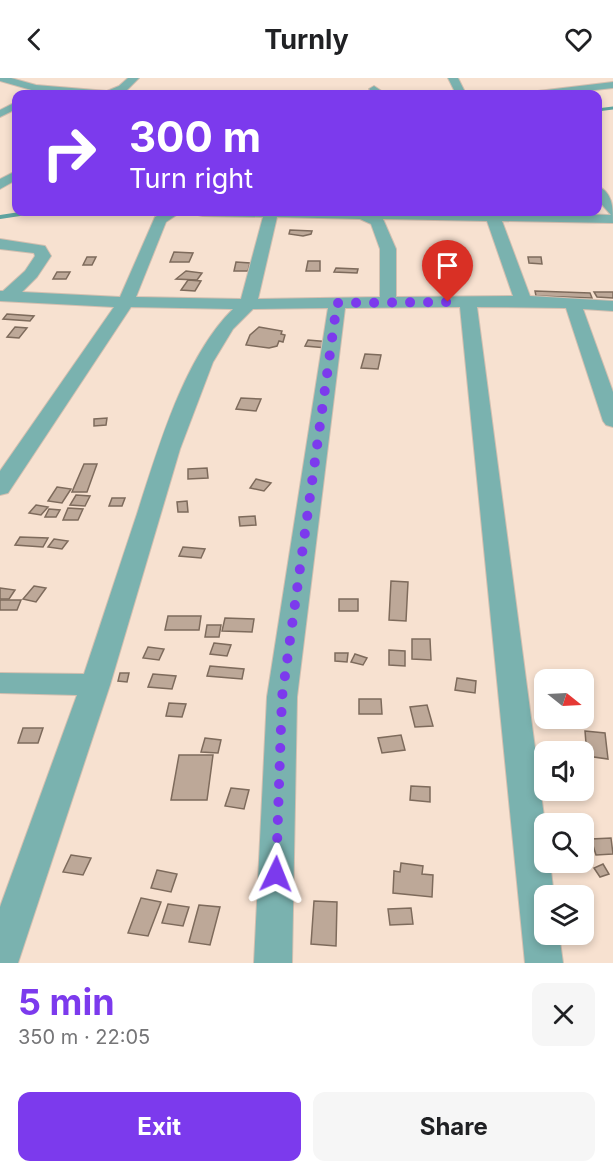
<!DOCTYPE html>
<meta charset="utf-8">
<style>
:root{--surface:#fff;--page:#f6f6f6;--text:#202124;--muted:#757577;--accent:#7c3aed}
body{margin:0;font-family:Inter,sans-serif;background:var(--page);color:var(--text);height:100vh;display:flex;flex-direction:column;font-size:22px;white-space:nowrap}
*{box-sizing:border-box;margin:0}
p{font-size:20px;color:var(--muted)}
.icon{flex:none;width:33px;height:33px;fill:none;stroke:currentColor;stroke-width:2;stroke-linecap:round;stroke-linejoin:round}
.map{position:relative;height:885px;overflow:hidden}
.details{display:flex;flex-direction:column;background:var(--surface);flex:1}
.details>*{flex:none}
.banner{position:absolute;left:12px;top:12px;width:590px;height:126px;border-radius:12px;box-shadow:0 3px 9px #0003;background:#7c3aed;color:#fff;overflow:hidden}
.needle{width:39px;rotate:108deg}
.buttons{position:absolute;left:534px;top:591px;display:grid;gap:12px}
.buttons a{display:grid;place-items:center;width:60px;height:60px;border-radius:12px;background:var(--surface);box-shadow:0 3px 9px #0003;font-size:30px}
.pin{position:absolute;display:grid;place-items:center;width:51px;height:51px;color:#fff;margin:-62px -26px;border-radius:50% 50% 50% 0;rotate:-45deg;box-shadow:0 0 6px #0007}
.pin .icon{rotate:45deg}
.me{position:absolute;width:66px;margin:-33px;rotate:2deg;stroke-linejoin:round;filter:drop-shadow(0 0 4px #0008)}
.turn{display:flex;align-items:center;gap:21px;height:126px;padding:0 18px;font-size:27px}
.turn .icon{width:78px;height:78px;stroke-width:2.5}
.turn b{display:block;font-size:42px;line-height:51px}
.round{display:grid;place-items:center;flex:none;width:63px;height:63px;border-radius:12px;background:var(--page)}
.head{display:flex;align-items:center;justify-content:space-between;height:102px;padding:0 18px}
h1{font-size:36px;font-weight:700;line-height:45px;color:var(--accent)}
.primary-button{display:flex;gap:12px;margin-top:auto;padding:12px 18px}
.primary-button a{flex:1;height:69px;border-radius:12px;background:var(--accent);color:#fff;font-size:24px;font-weight:700;line-height:69px;text-align:center}
.primary-button a+a{background:var(--page);color:var(--text)}
header{display:flex;justify-content:space-between;align-items:center;height:78px;padding:0 18px;background:var(--surface);font-size:27px;font-weight:700}
.map>svg:first-child{display:block}
.lines{fill:none;stroke-linecap:round;stroke-linejoin:round}
.stream-far1{stroke:#5da3a0;stroke-width:3}
.stream{stroke:#5da3a0;stroke-width:4}
.building{fill:#bda898;stroke:#7e6b5c;stroke-width:1.5}
.minor-casing{stroke:#d3bfb0;stroke-width:2}
.minor{fill:#7ab2af;fill-rule:evenodd}
.route{stroke:#7c3aed;stroke-width:10;stroke-dasharray:0 18}
</style>
<header><svg class="icon" aria-label="back" viewBox="0 0 24 24"><path d="M15 5l-7 7 7 7"/></svg>Turnly<svg class="icon" aria-label="heart" viewBox="0 0 24 24"><path d="M12 20l-8-8c-3-5 5-10 8-4 3-6 11-1 8 4z"/></svg></header>
<div class="map">
<svg width="613" height="885" viewBox="0 0 613 885">
<rect width="100%" height="100%" fill="#f7e1d0"/>
<g class="lines">
<path class="stream-far1" d="M597,32l16,-2"/>
<path class="stream" d="M0,139l33,-5"/>
</g>
<g class="building">
<path d="M290,152l22,1 -1,3 -8,2 -14,-2z"/>
<path d="M174,174l19,1 -4,9h-19z"/>
<path d="M87,179h9l-4,8h-9z"/>
<path d="M528,179h13l1,7 -13,-1z"/>
<path d="M308,183h12v10h-14z"/>
<path d="M236,184l14,1 -2,8h-14z"/>
<path d="M336,190l22,1 -1,4 -23,-1z"/>
<path d="M186,193l16,2 -5,7 -21,-1z"/>
<path d="M57,194h13l-4,7h-13z"/>
<path d="M188,202l13,1 -6,10 -14,-1z"/>
<path d="M535,213l55,2 2,5 -56,-2z"/>
<path d="M594,214h19v6l-16,-1z"/>
<path d="M7,236l27,2 -4,5 -27,-2z"/>
<path d="M15,249l12,1 -8,10 -12,-1z"/>
<path d="M259,249l23,4 -1,3 4,1 -2,7 -4,-1 -2,5 -8,2 -23,-3 4,-10z"/>
<path d="M308,262l22,2 -3,6 -22,-2z"/>
<path d="M365,276l16,1 -3,14 -17,-1z"/>
<path d="M241,320l20,1 -5,12 -20,-2z"/>
<path d="M107,340l-1,7 -12,1v-7z"/>
<path d="M84,386h13l-10,28h-15z"/>
<path d="M207,390l1,10 -20,1v-10z"/>
<path d="M256,401l15,4 -7,8 -14,-3z"/>
<path d="M57,409l14,2 -9,14 -14,-2z"/>
<path d="M76,417l14,1 -5,10 -15,-1z"/>
<path d="M112,420h13l-3,8h-13z"/>
<path d="M187,423l1,11h-10l-1,-10z"/>
<path d="M36,427l12,2 -7,8 -12,-2z"/>
<path d="M68,430l15,1 -5,11h-15z"/>
<path d="M49,431l11,1 -4,7h-11z"/>
<path d="M255,438l1,9 -16,1 -1,-9z"/>
<path d="M20,459l28,1 -5,9 -28,-2z"/>
<path d="M54,461l14,2 -6,8 -14,-2z"/>
<path d="M183,469l22,2 -4,9 -22,-2z"/>
<path d="M391,503l17,1 -2,39 -17,-1z"/>
<path d="M34,508l12,2 -10,14 -13,-3z"/>
<path d="M0,510l15,2 -6,9h-9z"/>
<rect x="339" y="521" width="19" height="12"/>
<path d="M0,522h21l-4,10h-17z"/>
<path d="M168,538h33l-2,14h-34z"/>
<path d="M225,540l29,1 -2,13 -30,-1z"/>
<path d="M207,547h14l-2,12h-14z"/>
<path d="M412,561h18l1,21 -19,-1z"/>
<path d="M214,565l17,2 -4,11 -17,-2z"/>
<path d="M148,569l16,2 -5,11 -16,-2z"/>
<path d="M389,572l16,1v15l-16,-1z"/>
<path d="M335,575h13l-1,9 -12,-1z"/>
<path d="M355,576l12,4 -4,7 -12,-3z"/>
<path d="M210,588l34,3 -2,10 -35,-3z"/>
<path d="M120,595h9l-2,9 -9,-1z"/>
<path d="M153,596l23,2 -4,13 -24,-2z"/>
<path d="M457,600l19,3 -1,12 -20,-3z"/>
<path d="M359,621h22l1,15h-23z"/>
<path d="M169,625l17,1 -4,13 -16,-1z"/>
<path d="M427,627l6,21 -18,1 -5,-20z"/>
<path d="M23,650h20l-5,15h-20z"/>
<path d="M585,653l20,2 3,26 -21,-3z"/>
<path d="M401,657l4,15 -23,3 -4,-15z"/>
<path d="M205,660l16,2 -3,13 -17,-1z"/>
<path d="M179,677h34l-6,45h-36z"/>
<path d="M411,708l19,1v15l-20,-2z"/>
<path d="M231,710l18,2 -5,19 -19,-3z"/>
<path d="M611,760l2,16 -17,1 -5,-16z"/>
<path d="M71,777l20,3 -8,17 -20,-3z"/>
<path d="M401,785l22,3 -1,8 11,1 -1,22 -39,-4 1,-22 6,1z"/>
<path d="M603,786l6,10 -9,3 -6,-9z"/>
<path d="M157,792l20,4 -6,18 -20,-4z"/>
<path d="M141,820l20,4 -13,34 -20,-3z"/>
<path d="M314,823l23,1 -1,44 -25,-2z"/>
<path d="M168,826l21,3 -6,19 -21,-3z"/>
<path d="M199,827l21,2 -10,38 -21,-3z"/>
<path d="M411,830l2,16 -23,1 -2,-16z"/>
</g>
<g class="lines">
<g class="minor-casing">
<g id="minor">
<path d="M0,0h11l25,7 71,6 12,-5 9,-8h11l-12,12 -11,4 -81,-3 -35,-10z"/>
<path d="M448,0h10l8,16h-10z"/>
<path d="M613,4v6l-54,6h-26l5,-3z"/>
<path d="M374,8l12,8h-11l-6,-5z"/>
<path d="M16,24v7l-16,8v-7z"/>
<path d="M16,93v9l-16,9v-10z"/>
<path d="M597,108c16,6 16,22 16,37l-111,-2 28,75 83,5v10l-30,-2 30,83v35l-7,-2 -3,-4 -37,-113 -89,-1 68,517 -1,38h6l4,34h-10v38h15l4,29h-38l-65,-656 -115,1 -48,389 -5,266h-38l13,-266 61,-389 -75,1 -20,20 -20,33 -33,87 -70,236 -91,275 -1,3h-18v-56l77,-212 -77,-2v-20l84,1c18,-53 35,-107 53,-160 21,-65 47,-157 96,-205l-102,-2 -123,186 -8,2v-24l114,-164 -114,-6v-10h3l22,-20 10,-15 -1,-3 -34,-4v-10l45,7 6,10 -14,21 -15,15 98,5 35,-80 10,-5h16l-15,10 -30,75 105,2 22,-82 -60,-1 -5,-1 -2,-3h302l113,3 -14,-16zM277,139l83,2 11,5 9,25v48l-122,2zM383,141l104,2 26,75 -117,1v-48z"/>
</g>
</g>
<use href="#minor" class="minor"/>
</g>
<g class="lines">
<path class="route" d="M276,796l6,-177 55,-394 111,-1"/>
</g>
</svg>
<div class="buttons">
<a><svg class="needle" viewBox="-14 -14 28 28"><path d="M0-13l5 13h-10z" fill="#e53935"/><path d="M0 13l5-13h-10z" fill="#757577"/></svg></a>
<a><svg class="icon" aria-label="sound" viewBox="0 0 24 24"><path d="M4 9h4l5-4v14l-5-4H4zM17 9q2 3 0 6"/></svg></a>
<a><svg class="icon" aria-label="search" viewBox="0 0 24 24"><circle cx="10" cy="10" r="6"/><path d="M15 15l6 6"/></svg></a>
<a><svg class="icon" aria-label="layers" viewBox="0 0 24 24"><path d="M12 4l9 5-9 5-9-5zM3 14l9 5 9-5"/></svg></a>
</div>
<div class="pin" style="left:448px;top:224px;background:#d93025"><svg class="icon" aria-label="arrive" viewBox="0 0 24 24"><path d="M6 21V4h12l-3 4 3 4H6"/></svg></div>
<svg class="me" style="left:276px;top:796px" viewBox="-20 -20 40 40"><path d="M0-17L14 15 0 8-14 15z" fill="#7c3aed" stroke="#fff" stroke-width="4"/></svg>
<div class="banner">
<div class="turn"><svg class="icon" aria-label="right" viewBox="0 0 24 24"><path d="M7 20v-9h11M14 6l5 5-5 5"/></svg><div><b>300 m</b>Turn right</div></div>
</div>
</div>
<section class="details">
<div class="head"><div><h1>5 min</h1><p>350 m · 22:05</p></div><a class="round"><svg class="icon" aria-label="close" viewBox="0 0 24 24"><path d="M6 6l12 12M18 6L6 18"/></svg></a></div>
<div class="primary-button"><a>Exit</a><a>Share</a></div>
</section>
